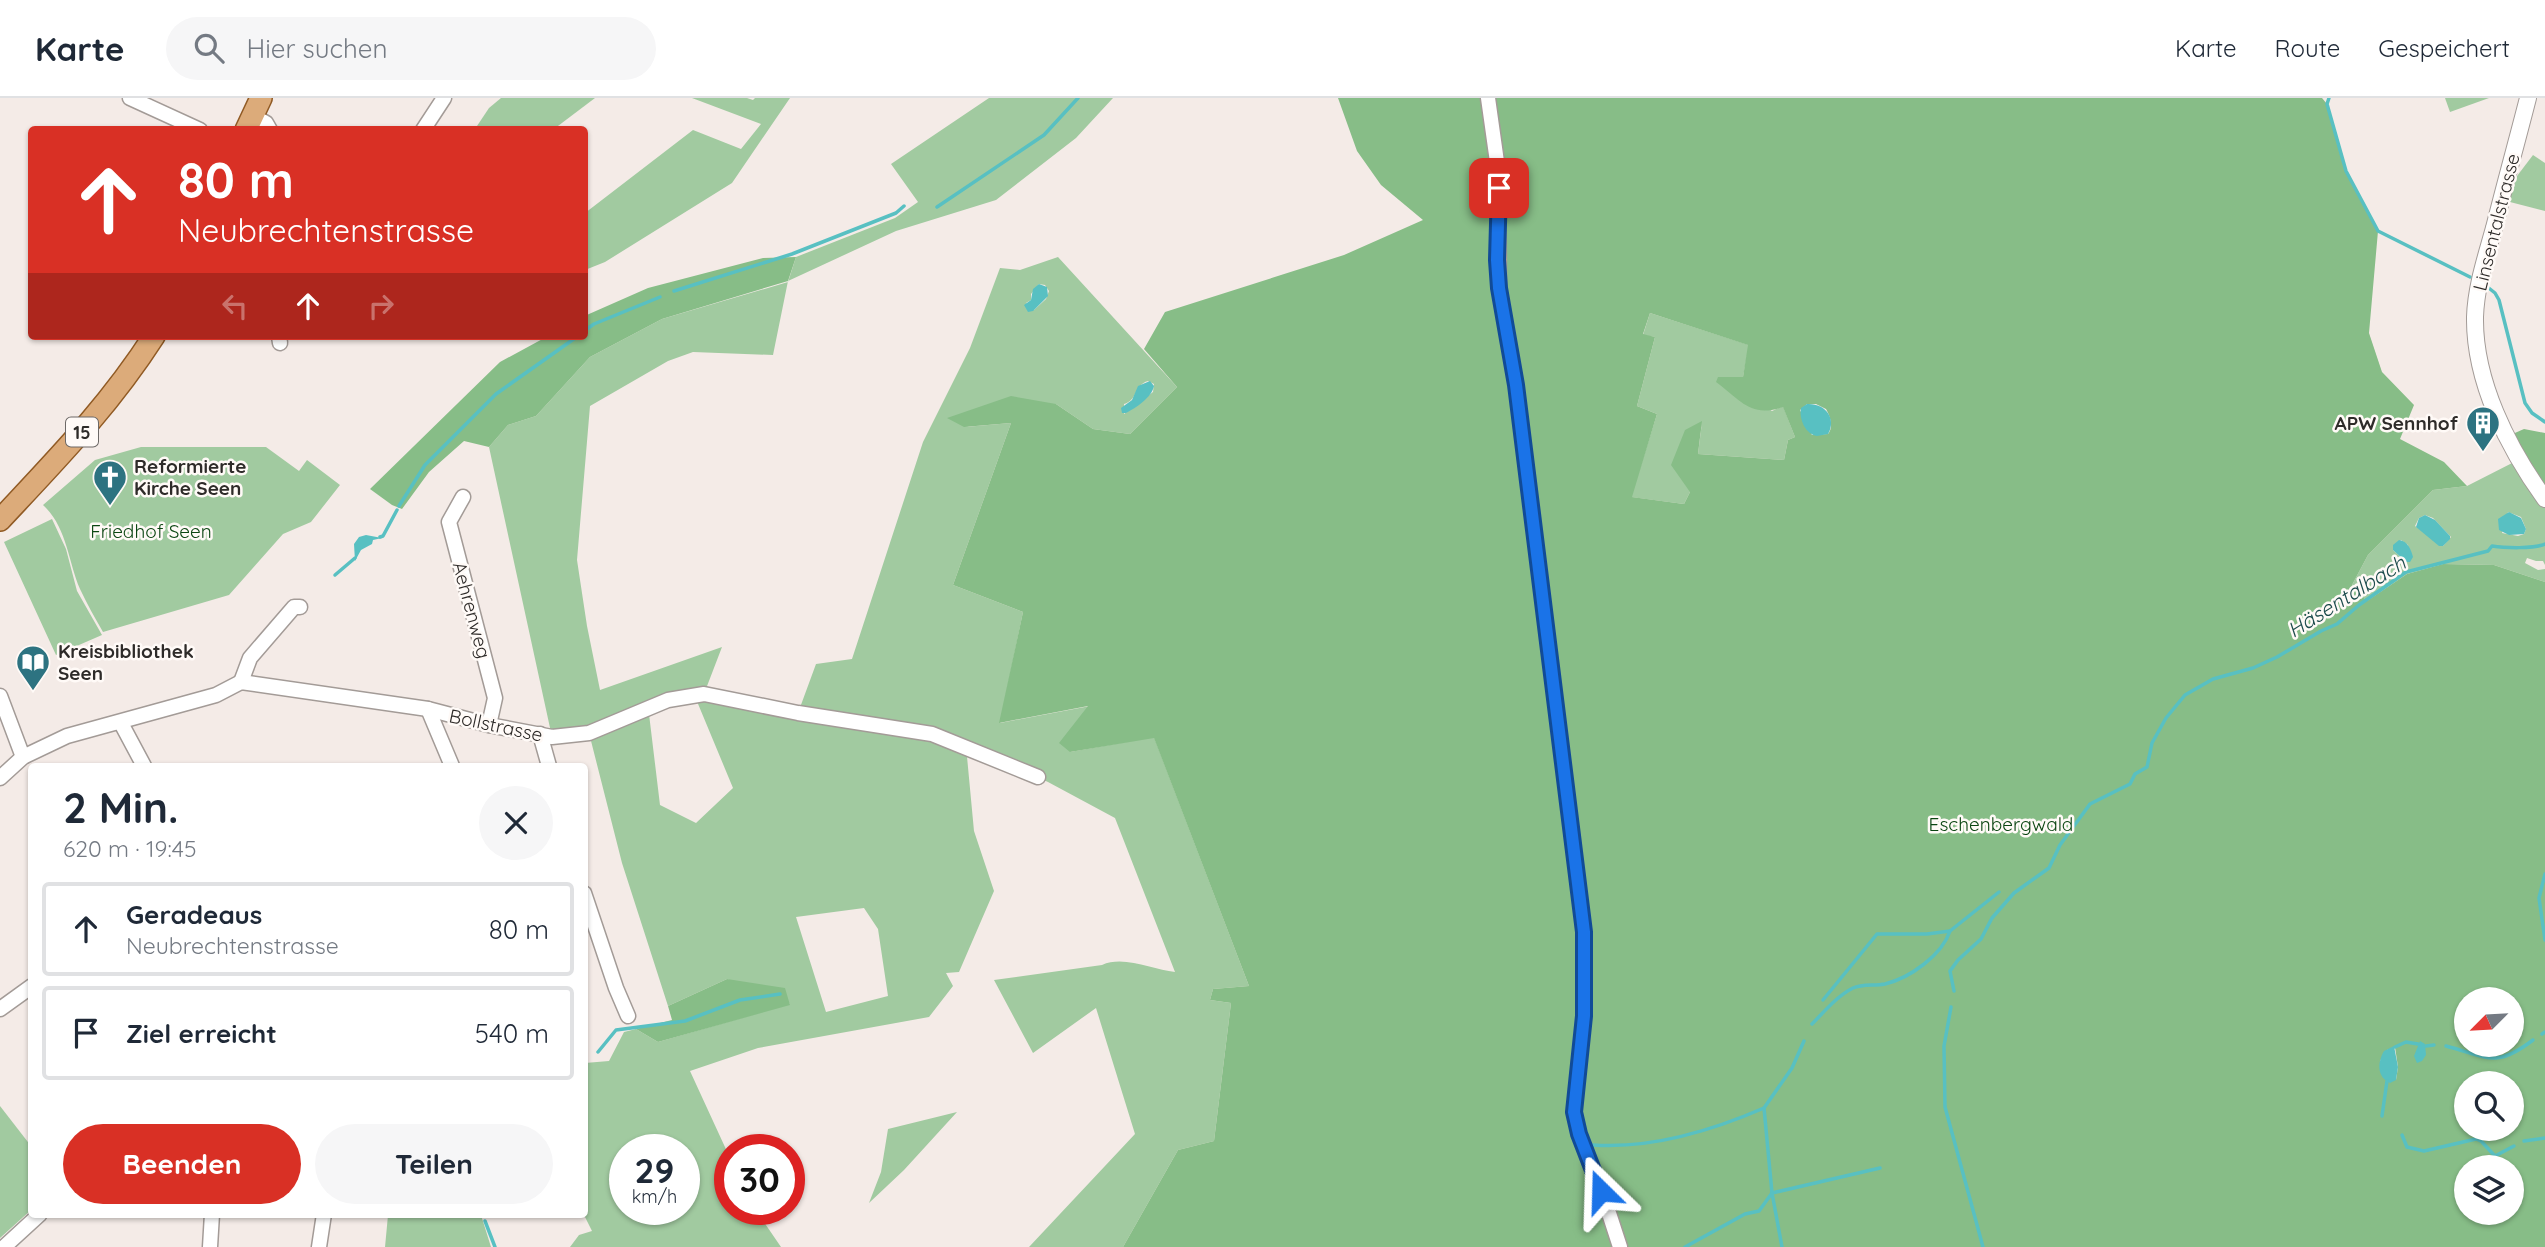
<!DOCTYPE html>
<html lang="de">
<meta charset="utf-8">
<style>
:root{--surface:#fff;--page:#f6f6f7;--text:#1f2937;--muted:#747a83;--line:#e0e1e3;--accent:#d93025}
body{margin:0;font-family:Quicksand,sans-serif;background:var(--page);color:var(--text);height:100vh;display:flex;flex-direction:column;font-size:26px;white-space:nowrap}
*{box-sizing:border-box;margin:0}
p{font-size:23px;color:var(--muted)}
.icon{flex:none;width:38px;height:38px;fill:none;stroke:currentColor;stroke-width:2;stroke-linecap:round;stroke-linejoin:round}
.map{position:relative;flex:1;overflow:hidden}
.details{position:absolute;left:28px;top:665px;width:560px;height:455px;display:flex;flex-direction:column;background:var(--surface);border-radius:7px;box-shadow:0 2px 5px #0004}
.details>*{flex:none}
.guide{position:absolute;left:28px;top:28px;width:560px;height:214px;border-radius:7px;box-shadow:0 2px 5px #0004;background:#d93025;color:#fff;overflow:hidden}
.needle{width:46px;rotate:246deg}
.controls{position:absolute;left:2454px;top:889px;display:grid;gap:14px}
.controls a{display:grid;place-items:center;width:70px;height:70px;border-radius:50%;background:var(--surface);box-shadow:0 2px 5px #0004;font-size:35px}
.speed{position:absolute;left:609px;top:1036px;display:flex;gap:14px;font-size:35px;font-weight:700;text-align:center}
.speed>*{display:grid;place-content:center;width:91px;height:91px;border-radius:50%;background:var(--surface);box-shadow:0 2px 5px #0004;line-height:1}
.speed small{font-size:18px;font-weight:400}
.speed .limit{border:10px solid #d22;background:#fff;color:#111}
.pin{position:absolute;display:grid;place-items:center;width:60px;height:60px;color:#fff;margin:-30px;border-radius:14px;box-shadow:0 4px 10px #0006}
.me{position:absolute;width:77px;margin:-38px;rotate:338deg;stroke-linejoin:round;filter:drop-shadow(0 0 5px #0008)}
.turn{display:flex;align-items:center;gap:24px;height:147px;padding:0 35px;font-size:32px}
.turn .icon{width:91px;height:91px;stroke-width:2.5}
.turn b{display:block;font-size:49px;line-height:60px}
.lanes{display:flex;align-items:center;height:66px;padding:0 35px;background:#0003;justify-content:center;gap:35px;direction:ltr}
.lanes .off{opacity:.35}
.round{display:grid;place-items:center;flex:none;width:74px;height:74px;border-radius:37px;background:var(--page)}
.head{display:flex;align-items:center;justify-content:space-between;height:119px;padding:0 35px}
h1{font-size:42px;font-weight:700;line-height:52px}
.cta{display:flex;gap:14px;margin-top:auto;padding:14px 35px}
.cta a{flex:1;height:80px;border-radius:42px;background:var(--accent);color:#fff;font-size:28px;font-weight:700;line-height:80px;text-align:center}
.cta a+a{background:var(--page);color:var(--text)}
ul{padding:0;list-style:none}
li{display:flex;align-items:center;gap:21px;height:94px;margin:0 14px 10px;padding:0 21px;border:4px solid var(--line);border-radius:7px}
li div{flex:1}
li b{display:block;font-size:26px}
li em{font-style:normal}
header{display:flex;align-items:center;gap:42px;box-sizing:border-box;height:98px;padding:0 35px;background:var(--surface);border-bottom:2px solid var(--line)}
header strong{font-size:33px}
nav{display:flex;gap:38px;margin-inline-start:auto;font-size:24px}
.search{width:490px;height:63px;background:var(--page);display:flex;align-items:center;gap:18px;box-sizing:border-box;padding:0 24px;border-radius:38px;color:var(--muted);font-size:26px}
.map>svg:first-child{display:block}
.green{fill:#a1caa0;fill-rule:evenodd}
.forest{fill:#87bd87;fill-rule:evenodd}
.water{fill:#58c0c2}
.lines{fill:none;stroke-linecap:round;stroke-linejoin:round}
.stream{stroke:#58c0c2;stroke-width:3.5}
.minor-casing{stroke:#a39b97;stroke-width:17}
.tertiary-casing{stroke:#a39b97;stroke-width:18}
.primary-casing{stroke:#905a24;stroke-width:24}
.minor{stroke:#fff;stroke-width:14}
.tertiary{stroke:#fff;stroke-width:16}
.primary{stroke:#dcab7a;stroke-width:21}
.route-casing{stroke:#114b97;stroke-width:18}
.route{stroke:#1a73e8;stroke-width:12}
.labels{text-anchor:middle;dominant-baseline:central;stroke-width:5;stroke-linejoin:round;paint-order:stroke}
.shield{fill:#fffaf7;stroke:#6d6967;stroke-width:2}
.shield-label{font-size:18px;font-weight:bold;fill:#2e2b29}
.street-label{font-size:19px;fill:#2e2b29;stroke:#fffaf7}
.poi-label{font-size:19px;font-weight:bold;fill:#2e2b29;stroke:#fffaf7;text-anchor:start}
.park-label{font-size:19px;fill:#0b4612;stroke:#fffaf7}
.water-label{font-size:21px;font-style:italic;fill:#1c4b4c;stroke:#fffaf7}
</style>
<header>
<strong>Karte</strong>
<div class="search"><svg class="icon" aria-label="search" viewBox="0 0 24 24"><circle cx="10" cy="10" r="6"/><path d="M15 15l6 6"/></svg>Hier suchen</div>
<nav><a>Karte</a><a>Route</a><a>Gespeichert</a></nav>
</header>
<div class="map">
<svg width="2545" height="1149" viewBox="0 0 2545 1149">
<rect width="100%" height="100%" fill="#f4ebe7"/>
<g class="green">
<path d="M501,0h94l-41,31h-79l14,-21z"/>
<path d="M692,0h55l6,2 2,-2h35l-58,85 -127,79 -20,8v-57l108,-83 48,19 20,-25z"/>
<path d="M989,0h124l-37,40 -80,62 -100,31 -108,50 -15,74 -80,-3 -25,9 -78,45 -13,154 10,66 13,64 122,-43 -18,47 -55,20 11,91 36,18 37,-35 -37,-89 102,14 18,-49 36,-5 71,-217 47,-94 30,-80 20,2 38,-13 119,130 -47,47 -37,-5 -37,-25 -91,23 46,-4 -58,162 70,27 -23,111 90,-17 -20,46 84,-15 95,249 -36,3 -3,11 21,3 -17,138 -36,9 -55,97h-94l106,-113 -39,-126 -63,45 -39,-73 108,-15c22,-10 52,5 73,7l-60,-154 -67,-36 -82,-36 8,85 20,60 -35,81 -13,1 7,13 -24,31 -171,31 -68,23 40,87v51h25l26,38h-211l9,-12 13,-4 -8,-16 1,-152 24,-2 15,-29 12,-3 22,13 132,-38 -63,-25 -59,27 -46,-143 -33,-130 -37,4 -63,-290 19,-22 28,-9 54,-59 72,-38 126,-37 8,-25 99,-39 23,-16 -27,-38zM1039,186l6,1 4,6 -3,8 -12,11 -8,-7 5,-3v-6zM1148,283l6,3 -1,8 -29,22v-10c14,-4 10,-19 24,-23zM864,810l14,21 10,67 -62,16 -30,-95zM625,1052h59v59h-59z"/>
<path d="M2445,0h44l-39,14z"/>
<path d="M2533,57l12,8v48l-35,-9v-3l4,-19z"/>
<path d="M1650,215l99,32 -6,32h-24l53,34 11,-5 12,31 -7,3 -4,20 -86,-6 4,-32 -12,70 -6,12 -53,-7 26,-83 -20,-8 18,-69 -12,-2z"/>
<path d="M141,349h125l33,24 8,-11 33,25 -29,37 -28,12 -54,61 -126,37c-8,-14 -16,-28 -23,-43 -12,-28 -13,-62 -37,-84l52,-45z"/>
<path d="M2520,361l25,40v66l-2,-4h-7l-9,-3 -2,5 13,7 7,-1v13l-51,-17 -51,-1 -36,10 -40,27 -15,-16 16,-30 65,-65 34,-4zM2508,414l13,5 5,12 -2,5 -6,2 -16,-3zM2425,417l8,3 18,19 -8,9 -28,-20 4,-8zM2401,442l7,5 2,17 -5,-1 -12,-11z"/>
<path d="M52,421l14,30 11,42 25,44 -46,20 -52,-113z"/>
<path d="M0,1008l31,40v64l-31,28z"/>
<path d="M957,1014l-53,58 -35,33 12,-31 7,-43z"/>
<path d="M388,1117h93l10,32h-106z"/>
</g>
<g class="forest">
<path d="M1338,0h984l5,6 19,67 32,60 -9,102 13,39 32,33 -14,34 44,23 23,24 -34,4 -65,65 -16,30 15,16 40,-27 36,-10 51,1 51,17v665h-1422l55,-97 36,-9 17,-138 -21,-3 3,-11 36,-3 -95,-248 -84,14 -11,-9 29,-37 -89,17 24,-111 -70,-27 58,-162 -47,4 -17,-9 64,-22 45,8 37,25 37,5 47,-47 -33,-38 21,-37 179,-57 79,-35 -42,-35 -24,-34zM1650,215l98,32 -5,32h-25l-2,5c26,19 34,36 67,25l12,30 -7,3 -4,20 -86,-6 4,-33 -17,9 -14,35 19,27 -6,12 -52,-7 25,-83 -20,-8 18,-69 -12,-3zM1807,306h9l10,5c4,7 8,18 2,25l-16,1 -12,-25zM2466,901h45v46h-45zM2395,949l3,20 -2,13 -16,-19 7,-11zM2466,985h45v46h-45zM2466,1069h45v46h-45z"/>
<path d="M796,159l-8,24 -126,38 -72,38 -54,59 -28,9 -19,22 -25,-6 -35,31 -27,37 -10,-4 -22,-16 130,-127 48,-26h36l1,-20 4,-2 59,-26 115,-30z"/>
<path d="M2524,331l21,4v66l-37,-63z"/>
<path d="M727,881l58,9 5,17 -132,37 -22,-13 36,-9 -4,-14z"/>
</g>
<g class="water">
<path d="M1039,186l8,3 1,9 -15,15 -5,1 -4,-7 7,-5 2,-11z"/>
<path d="M1150,283l4,5c-2,11 -18,22 -28,27h-4l-1,-5 11,-8 6,-14z"/>
<path d="M1807,306c18,-1 30,14 21,30l-11,2c-12,-2 -18,-17 -16,-28z"/>
<path d="M2509,414l12,6 5,11 -2,5 -15,1 -10,-5 -1,-11z"/>
<path d="M2425,417l10,5 15,16v3l-7,7h-4l-23,-19 3,-9z"/>
<path d="M366,437l16,3 -9,2 -1,4 -11,6 -6,11 -1,-17 5,-7z"/>
<path d="M2399,442c9,1 12,10 14,17l-3,5h-4l-13,-12v-5z"/>
<path d="M2420,943l5,3 1,11 -4,6 -5,2 -3,-7z"/>
<path d="M2394,948l4,21 -2,13 -6,3c-13,-6 -13,-20 -6,-32z"/>
</g>
<g class="lines">
<g class="stream">
<path d="M2329,0l-2,6 19,67 32,60 92,46"/>
<path d="M937,109l107,-72 34,-37"/>
<path d="M2485,187l10,8 4,7 26,103 7,10 13,9"/>
<path d="M674,193l118,-37 104,-41 8,-7"/>
<path d="M584,233l10,-7 66,-27"/>
<path d="M399,408l26,-41 71,-71 82,-58"/>
<path d="M380,439l3,-1 14,-26"/>
<path d="M335,477l20,-17"/>
<path d="M2545,776l-6,24 6,42"/>
<path d="M1954,893l-4,-20 8,-11 23,-21 11,-21 22,-25 35,-25 11,-23 30,-41 40,-20 5,-10 12,-7 5,-24 14,-25 19,-23 28,-16 40,-11 24,-11 44,-26 16,-7 22,-19 47,-33 82,-21 4,-5c13,2 42,3 53,-2"/>
<path d="M1823,902l54,-66h50l23,-3 49,-39"/>
<path d="M1951,909l-7,39 1,61 38,140"/>
<path d="M1812,926c12,-12 25,-28 41,-36 9,-4 22,-2 32,-4 25,-6 57,-29 65,-53"/>
<path d="M2542,936l3,-2"/>
<path d="M2426,948l8,-1"/>
<path d="M2446,948c42,11 49,23 87,-6"/>
<path d="M2395,949l11,-5 12,2"/>
<path d="M598,954l18,-22 69,-9 55,-21 40,-6"/>
<path d="M2382,1018l5,-35"/>
<path d="M2402,1037l5,12 17,4 52,-12 5,2 14,15 19,-10"/>
<path d="M2524,1043l21,-3"/>
<path d="M1593,1047c59,4 118,-14 171,-37"/>
<path d="M485,1123l10,26"/>
<path d="M1685,1149l60,-33 14,-3 13,-18 108,-25"/>
<path d="M1782,1149l-10,-54 -8,-85 28,-40 12,-27"/>
</g>
<g class="minor-casing">
<g id="minor">
<path d="M130,0l70,32"/>
<path d="M1488,0l10,71 1,119 17,97 68,547v84l-10,96 5,22 28,73 13,40"/>
<path d="M252,17l14,8 4,7"/>
<path d="M423,32l21,-32"/>
<path d="M279,238l1,7"/>
<path d="M463,399l-14,25 46,176 -6,27"/>
<path d="M241,584l9,-24 44,-51h6"/>
<path d="M0,598l23,61"/>
<path d="M428,611l24,57"/>
<path d="M121,625l23,43"/>
<path d="M540,636l9,32"/>
<path d="M0,680l23,-21 44,-21 149,-41 25,-13 187,27 61,16 63,12 37,-4 79,-33 36,-6 94,19 134,21 106,43"/>
<path d="M584,795l32,95 12,28"/>
<path d="M0,911l32,-23"/>
<path d="M4,1149l36,-33"/>
<path d="M210,1149l2,-33"/>
<path d="M319,1149l5,-33"/>
</g>
</g>
<g class="tertiary-casing">
<path id="tertiary" d="M2528,0c-11,43 -23,86 -34,130 -8,29 -18,58 -19,89 -1,64 33,131 70,182"/>
</g>
<g class="primary-casing">
<g id="primary">
<path d="M246,32l15,-32"/>
<path d="M0,422c57,-61 109,-114 154,-184"/>
</g>
</g>
<use href="#minor" class="minor"/>
<use href="#tertiary" class="tertiary"/>
<use href="#primary" class="primary"/>
</g>
<g class="lines">
<g class="route-casing">
<path id="route" d="M1499,90l-2,72 2,28 17,97 68,547v84l-10,96 5,22 22,57"/>
</g>
<use href="#route" class="route"/>
</g>
<defs>
<g id="building-pin" transform="scale(1.75)"><path d="M0 17L-7.5 6A9.5 9.5 0 1 1 7.5 6Z" fill="#2d7381" stroke="#fffaf7"/><path d="M-4-6H4V6H1V3H-1V6H-4ZM-2.5-4.3h1.7v1.8h-1.7ZM.8-4.3h1.7v1.8H.8ZM-2.5-1h1.7V.8h-1.7ZM.8-1h1.7V.8H.8Z" fill="#fff"/></g>
<g id="church-pin" transform="scale(1.75)"><path d="M0 17L-7.5 6A9.5 9.5 0 1 1 7.5 6Z" fill="#2d7381" stroke="#fffaf7"/><path d="M-1.2-6h2.4v3.5h3.3v2.4h-3.3V6h-2.4V-.1h-3.3v-2.4h3.3Z" fill="#fff"/></g>
<g id="library-pin" transform="scale(1.75)"><path d="M0 17L-7.5 6A9.5 9.5 0 1 1 7.5 6Z" fill="#2d7381" stroke="#fffaf7"/><path d="M-6-4Q-3-5.5-.7-3.5V5Q-3 3-6 4ZM6-4Q3-5.5 .7-3.5V5Q3 3 6 4Z" fill="#fff"/></g>
</defs>
<g fill-rule="evenodd">
<use href="#building-pin" x="2483" y="325"/>
<use href="#church-pin" x="110" y="379"/>
<use href="#library-pin" x="33" y="564"/>
</g>
<g class="labels">
<rect class="shield" x="66" y="319.5" width="32" height="29" rx="5"/>
<g class="shield-label">
<text x="82" y="334">15</text>
</g>
<g class="street-label">
<text transform="translate(2496 124) rotate(-76)">Linsentalstrasse</text>
<text transform="translate(472 512) rotate(75)">Aehrenweg</text>
<text transform="translate(496 627) rotate(12)">Bollstrasse</text>
</g>
<g class="poi-label">
<text x="2458" y="325" text-anchor="end">APW Sennhof</text>
<text x="134" y="368">Reformierte<tspan x="134" dy="22">Kirche Seen</tspan></text>
<text x="58" y="553">Kreisbibliothek<tspan x="58" dy="22">Seen</tspan></text>
</g>
<g class="park-label">
<text x="151" y="433">Friedhof Seen</text>
<text x="2001" y="726">Eschenbergwald</text>
</g>
<g class="water-label">
<text transform="translate(2346 498) rotate(-32)">Häsentalbach</text>
</g>
</g>
</svg>
<div class="controls">
<a><svg class="needle" viewBox="-14 -14 28 28"><path d="M0-13l5 13h-10z" fill="#e53935"/><path d="M0 13l5-13h-10z" fill="#747a83"/></svg></a>
<a><svg class="icon" aria-label="search" viewBox="0 0 24 24"><circle cx="10" cy="10" r="6"/><path d="M15 15l6 6"/></svg></a>
<a><svg class="icon" aria-label="layers" viewBox="0 0 24 24"><path d="M12 4l9 5-9 5-9-5zM3 14l9 5 9-5"/></svg></a>
</div>
<div class="speed"><div>29<small>km/h</small></div><div class="limit">30</div></div>
<div class="pin" style="left:1499px;top:90px;background:#d93025"><svg class="icon" aria-label="arrive" viewBox="0 0 24 24"><path d="M6 21V4h12l-3 4 3 4H6"/></svg></div>
<svg class="me" style="left:1601px;top:1093px" viewBox="-20 -20 40 40"><path d="M0-17L14 15 0 8-14 15z" fill="#1a73e8" stroke="#fff" stroke-width="4"/></svg>
<div class="guide">
<div class="turn"><svg class="icon" aria-label="ahead" viewBox="0 0 24 24"><path d="M12 20V5M6 11l6-6 6 6"/></svg><div><b>80 m</b>Neubrechtenstrasse</div></div>
<div class="lanes"><svg class="icon off" aria-label="left" viewBox="0 0 24 24"><path d="M17 20v-9H6M10 6l-5 5 5 5"/></svg><svg class="icon" aria-label="ahead" viewBox="0 0 24 24"><path d="M12 20V5M6 11l6-6 6 6"/></svg><svg class="icon off" aria-label="right" viewBox="0 0 24 24"><path d="M7 20v-9h11M14 6l5 5-5 5"/></svg></div>
</div>
<section class="details">
<div class="head"><div><h1>2 Min.</h1><p>620 m · 19:45</p></div><a class="round"><svg class="icon" aria-label="close" viewBox="0 0 24 24"><path d="M6 6l12 12M18 6L6 18"/></svg></a></div>
<ul>
<li><svg class="icon" aria-label="ahead" viewBox="0 0 24 24"><path d="M12 20V5M6 11l6-6 6 6"/></svg><div><b>Geradeaus</b><p>Neubrechtenstrasse</p></div><em>80 m</em></li>
<li><svg class="icon" aria-label="arrive" viewBox="0 0 24 24"><path d="M6 21V4h12l-3 4 3 4H6"/></svg><div><b>Ziel erreicht</b></div><em>540 m</em></li>
</ul>
<div class="cta"><a>Beenden</a><a>Teilen</a></div>
</section>
</div>
